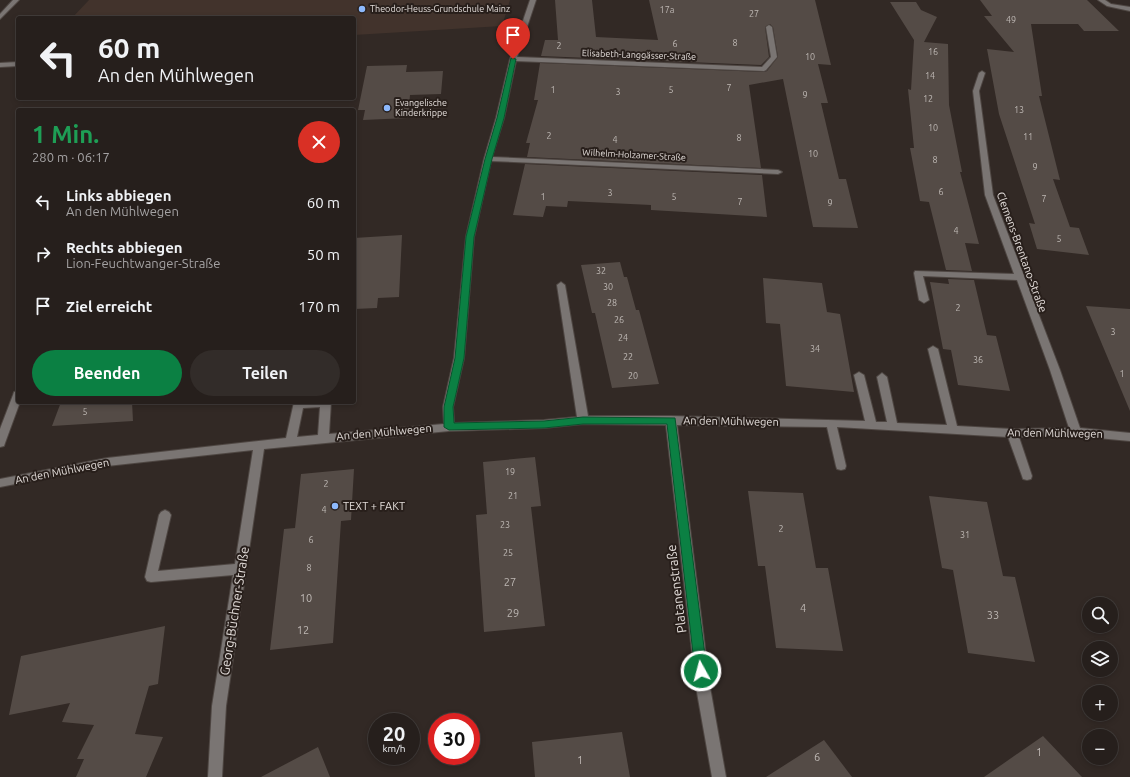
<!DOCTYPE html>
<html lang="de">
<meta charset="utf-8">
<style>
:root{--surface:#261f1c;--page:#322c29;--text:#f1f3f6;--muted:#a4a2a3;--line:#423d3b;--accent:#0b8043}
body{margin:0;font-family:Ubuntu,sans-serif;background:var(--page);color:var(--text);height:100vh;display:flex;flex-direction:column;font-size:15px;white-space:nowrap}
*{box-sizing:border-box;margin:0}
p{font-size:13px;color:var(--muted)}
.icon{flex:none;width:22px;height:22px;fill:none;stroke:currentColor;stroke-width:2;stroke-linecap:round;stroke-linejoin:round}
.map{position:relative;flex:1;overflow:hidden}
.sheet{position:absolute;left:16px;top:108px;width:340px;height:296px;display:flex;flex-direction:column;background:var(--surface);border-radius:4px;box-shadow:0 2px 6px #0003,0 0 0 1px var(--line)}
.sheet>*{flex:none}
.guide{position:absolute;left:16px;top:16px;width:340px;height:84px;border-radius:4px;box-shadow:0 2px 6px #0003,0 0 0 1px var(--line);background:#261f1c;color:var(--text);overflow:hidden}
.fabs{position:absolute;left:1082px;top:597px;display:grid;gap:8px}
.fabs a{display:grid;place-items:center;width:36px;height:36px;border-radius:50%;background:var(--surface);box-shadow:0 2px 6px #0003,0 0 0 1px var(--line);font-size:20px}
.speed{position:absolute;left:368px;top:713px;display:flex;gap:8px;font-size:20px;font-weight:700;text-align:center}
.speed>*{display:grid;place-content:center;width:52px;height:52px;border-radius:50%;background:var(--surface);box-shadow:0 2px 6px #0003,0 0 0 1px var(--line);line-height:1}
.speed small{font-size:10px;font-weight:400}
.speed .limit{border:6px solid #d22;background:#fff;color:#111}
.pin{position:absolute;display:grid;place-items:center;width:34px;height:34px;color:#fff;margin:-41px -17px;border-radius:50% 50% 50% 0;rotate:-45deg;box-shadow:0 0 4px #0007}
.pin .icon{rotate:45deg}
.me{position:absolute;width:44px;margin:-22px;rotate:353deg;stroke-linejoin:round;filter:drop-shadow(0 0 3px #0008)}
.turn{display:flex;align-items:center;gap:14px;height:84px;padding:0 16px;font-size:18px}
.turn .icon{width:52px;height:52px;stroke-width:2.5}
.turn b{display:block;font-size:28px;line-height:34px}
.round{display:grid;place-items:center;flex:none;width:42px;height:42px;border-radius:21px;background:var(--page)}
.head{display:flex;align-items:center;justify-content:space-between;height:68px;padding:0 16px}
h1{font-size:24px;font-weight:700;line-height:30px;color:#1e9e55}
.action{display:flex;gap:8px;margin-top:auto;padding:8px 16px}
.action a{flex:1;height:46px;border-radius:24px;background:var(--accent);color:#fff;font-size:16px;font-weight:700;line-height:46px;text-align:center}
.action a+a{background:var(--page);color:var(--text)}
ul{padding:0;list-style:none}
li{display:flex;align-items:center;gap:12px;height:52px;padding:0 16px}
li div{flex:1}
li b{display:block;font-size:15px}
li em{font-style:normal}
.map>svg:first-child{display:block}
.built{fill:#42332c}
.building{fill:#544b46}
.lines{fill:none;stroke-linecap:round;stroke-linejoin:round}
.minor-casing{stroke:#4e4642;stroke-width:2}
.minor{fill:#7a7573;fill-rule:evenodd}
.route{fill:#0b8043;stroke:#07532c}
.poi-dot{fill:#8db9fc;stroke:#281f1b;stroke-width:1.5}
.labels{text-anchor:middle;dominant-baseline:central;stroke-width:4;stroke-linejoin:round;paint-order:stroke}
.far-poi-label{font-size:9px;fill:#e2dcd9;stroke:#281f1b;text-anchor:start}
.number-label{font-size:9px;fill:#beb8b4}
.far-street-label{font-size:9px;fill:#e2dcd9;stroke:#281f1b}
.street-label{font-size:11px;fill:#e2dcd9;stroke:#281f1b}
.poi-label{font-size:11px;fill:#e2dcd9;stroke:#281f1b;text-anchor:start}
.near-number-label{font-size:11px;fill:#beb8b4}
.near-street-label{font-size:13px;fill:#e2dcd9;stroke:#281f1b}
</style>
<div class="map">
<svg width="1130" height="777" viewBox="0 0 1130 777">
<rect width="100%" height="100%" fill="#322925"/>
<path class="built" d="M89,0h421l-8,26 -148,9v-17h-282z"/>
<g class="building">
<path d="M555,0h37l4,37 62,3 -9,-40h166l16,65 -13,-1 10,39h-7l18,76h7l12,49 -45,-1 -30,-148 -34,6 12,83 -234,-11 3,-14h-4l12,-43h-4l6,-37 224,9 3,-1 11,-14 -5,-30 -3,-3 -5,3 4,30 -8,8 -220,-9 4,-16h13z"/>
<path d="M980,0h107l32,31h-35l-6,-7h-47l11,72h-3l21,84 -7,-1 17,48 9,1 10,27 -52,-6 -8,-26 6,1 -36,-110 -12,-65 27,3 -30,-36h8z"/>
<path d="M890,2h26l5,8 16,7 -13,25 24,2 1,61 13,67h-2l19,72 -14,-1 7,28 -26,-1 -17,-68 -9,-1 -10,-53h4l-6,-59 3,1 3,-50z"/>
<path d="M407,65l-1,7 37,-1 -2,23 -31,1 -2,23 -45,2 2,-10h-7l9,-44z"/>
<path d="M525,164l237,11 5,42 -116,-7v-5l-83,-4 -1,6 -21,-1 -3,11 -30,-2z"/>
<path d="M402,235l-3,62 -21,1 -1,10 -23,1v-71z"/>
<path d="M620,262l4,15h3l9,33h3l20,74 -47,4 -17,-75h-3l-11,-48z"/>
<path d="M763,278l59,5 5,29 13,2 14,78 -68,-6 -6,-62 -14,-1z"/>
<path d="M948,279l26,1 13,55 9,1 14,55 -52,-6 -7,-35 -8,-1 -13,-67 19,2z"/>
<path d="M1086,306l44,3v102z"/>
<path d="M61,402h71l1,19 -81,5z"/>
<path d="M535,457l6,49 -10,1 14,119 -61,6 -8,-117 11,-1 -4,-52z"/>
<path d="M354,469l-3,51 -10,1 -8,122 -63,7 14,-121 11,-1 6,-54z"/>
<path d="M748,491l55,2 13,75h12l15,83 -67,-3 -11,-82h-7z"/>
<path d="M929,496l58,6 16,74 12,1 20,85 -67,-9 -15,-83 -11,-2z"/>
<path d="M165,626l-7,58 -9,2 -14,48 28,3 -17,40h-70l8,-18h-7l17,-34 -32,-3 8,-19 -61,12 12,-59z"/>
<path d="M622,732l8,45h-95l-3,-35z"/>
<path d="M1043,736l39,41h-98z"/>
<path d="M824,740l28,37h-86z"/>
<path d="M318,747l12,30h-69z"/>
</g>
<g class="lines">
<g class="minor-casing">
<g id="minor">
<path d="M13,0h6l-19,19v-5z"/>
<path d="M530,0h6l-19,57 245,10 9,-10 -5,-30 3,-2 3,2 5,30 -11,13 -2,1 -248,-10 -12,57 -12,39 286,13 4,2 -4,2 -287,-13 -17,76 -10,121 -11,49 1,16 90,-3 33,-3 -20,-132 4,-3 4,3 23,131h83l194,5 -11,-46 5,-3 5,3 12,47h11l-10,-45 5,-4 5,4 10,46 50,2 -19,-76 5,-3 5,3 19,77 55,3 57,-1 -19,-58 -33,-90 -94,-4 6,24 -5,3 -5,-3 -5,-27 1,-2 99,3 -29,-79 -12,-104 6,-18 3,-2 3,2 -6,18 14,104 67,175 20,58 50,5v8l-54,-5 -57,1 13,39 -1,3 -4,1 -4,-1 -1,-3 -14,-39 -171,-10 9,39 -1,3 -4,1 -4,-1 -1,-3 -9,-39 -150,-2 33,262 16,90h-14l-16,-90 -30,-262 -83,-1 -39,4 -95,3 -185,18 -38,257 -4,71h-14l4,-71 21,-131 -82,7 -4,-1 -2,-4 14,-62 2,-3 4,-2 4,2 2,3 -13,56 77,-7 18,-114 -146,16 -107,21v-8l107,-21 179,-20 8,-36h37l-2,32 115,-10 -1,-17 11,-49 12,-121 18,-78 12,-41 14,-59zM320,407l-2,28 -21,2 6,-29z"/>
<path d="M1098,0h7l6,4 19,3v4l-23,-5z"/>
<path d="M18,62v4l-18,1v-4z"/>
<path d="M18,391v11h2l-15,41 -1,3 -4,1v-18l13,-34 1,-3z"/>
</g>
</g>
<use href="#minor" class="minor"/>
</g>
<path class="route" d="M511,58l5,1 -12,59 -12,41 -18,78 -10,121 -11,49 1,16 90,-2 39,-4 92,1 32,253 -2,4 -4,2 -4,-2 -2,-4 -28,-247h-84l-39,4 -95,2 -5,-3v-20l11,-49 11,-121 19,-78 12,-41z"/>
<g class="poi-dot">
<circle cx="362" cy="9" r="4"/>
<circle cx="387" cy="108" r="4"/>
<circle cx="335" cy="506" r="4"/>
</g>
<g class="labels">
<g class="far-poi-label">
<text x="370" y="9">Theodor-Heuss-Grundschule Mainz</text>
<text x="395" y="103">Evangelische<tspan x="395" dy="10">Kinderkrippe</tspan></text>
</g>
<g class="number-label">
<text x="667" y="10">17a</text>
<text x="754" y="14">27</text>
<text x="1011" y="20">49</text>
<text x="735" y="43">8</text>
<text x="675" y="44">6</text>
<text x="559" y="46">2</text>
<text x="933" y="52">16</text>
<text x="810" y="57">10</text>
<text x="930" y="76">14</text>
<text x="729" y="88">7</text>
<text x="553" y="90">1</text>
<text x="671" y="90">5</text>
<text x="618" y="92">3</text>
<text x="805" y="95">9</text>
<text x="928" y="99">12</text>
<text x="1019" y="110">13</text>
<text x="933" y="128">10</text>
<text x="549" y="136">2</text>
<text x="1028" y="137">11</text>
<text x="739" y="138">8</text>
<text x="615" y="140">4</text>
<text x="813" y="154">10</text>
<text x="935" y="160">8</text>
<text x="1035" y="167">9</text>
<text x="941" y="192">6</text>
<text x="610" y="193">3</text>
<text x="543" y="197">1</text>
<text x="674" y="197">5</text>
<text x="1044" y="199">7</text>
<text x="740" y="202">7</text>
<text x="830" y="203">9</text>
<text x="956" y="231">4</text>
<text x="1059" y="239">5</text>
<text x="601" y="271">32</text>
<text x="608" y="287">30</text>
<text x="612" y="303">28</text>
<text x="958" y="308">2</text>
<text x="619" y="320">26</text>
<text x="1113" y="332">3</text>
<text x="623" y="338">24</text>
<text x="815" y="349">34</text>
<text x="628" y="357">22</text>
<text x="978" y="360">36</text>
<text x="1122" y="374">1</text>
<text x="633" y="376">20</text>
<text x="85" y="412">5</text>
<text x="510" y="472">19</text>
<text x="326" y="484">2</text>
<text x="513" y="496">21</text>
<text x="324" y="510">4</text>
<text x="505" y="525">23</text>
<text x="781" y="529">2</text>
<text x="965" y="535">31</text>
<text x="311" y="540">6</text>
<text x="508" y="553">25</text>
<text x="309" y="568">8</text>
</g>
<g class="far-street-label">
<text transform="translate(639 55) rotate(2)">Elisabeth-Langgässer-Straße</text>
<text transform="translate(634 155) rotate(3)">Wilhelm-Holzamer-Straße</text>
</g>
<g class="street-label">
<text transform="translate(1022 252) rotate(70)">Clemens-Brentano-Straße</text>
<text transform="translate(731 421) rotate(1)">An den Mühlwegen</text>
<text transform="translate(384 432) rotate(-5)">An den Mühlwegen</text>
<text transform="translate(1055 433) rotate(1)">An den Mühlwegen</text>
<text transform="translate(62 471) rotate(-11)">An den Mühlwegen</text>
</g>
<g class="poi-label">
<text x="343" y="506">TEXT + FAKT</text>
</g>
<g class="near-number-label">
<text x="510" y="582">27</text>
<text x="306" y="598">10</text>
<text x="803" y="608">4</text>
<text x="513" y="613">29</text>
<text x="993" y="615">33</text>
<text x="303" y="630">12</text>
<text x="1039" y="752">1</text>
<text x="817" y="757">6</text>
<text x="580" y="760">1</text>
</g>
<g class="near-street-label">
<text transform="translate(676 589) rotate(-97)">Platanenstraße</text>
<text transform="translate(234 611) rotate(-81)">Georg-Büchner-Straße</text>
</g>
</g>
</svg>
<div class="fabs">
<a><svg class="icon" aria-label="search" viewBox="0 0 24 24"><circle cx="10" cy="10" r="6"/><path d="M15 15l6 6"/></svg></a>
<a><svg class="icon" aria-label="layers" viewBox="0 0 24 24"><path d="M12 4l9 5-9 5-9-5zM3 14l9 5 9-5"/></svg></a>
<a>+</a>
<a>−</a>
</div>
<div class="speed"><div>20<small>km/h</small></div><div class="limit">30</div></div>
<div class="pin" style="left:513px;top:59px;background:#d93025"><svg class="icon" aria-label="arrive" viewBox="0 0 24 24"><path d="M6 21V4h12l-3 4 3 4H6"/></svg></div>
<svg class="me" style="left:701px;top:671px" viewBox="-20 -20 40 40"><circle r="17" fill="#0b8043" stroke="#fff" stroke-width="3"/><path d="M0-11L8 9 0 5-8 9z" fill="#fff"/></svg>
<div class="guide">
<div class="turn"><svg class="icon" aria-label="left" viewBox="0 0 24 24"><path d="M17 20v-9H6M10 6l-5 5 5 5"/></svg><div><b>60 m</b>An den Mühlwegen</div></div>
</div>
<section class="sheet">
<div class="head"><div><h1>1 Min.</h1><p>280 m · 06:17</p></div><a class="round" style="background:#d93025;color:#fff"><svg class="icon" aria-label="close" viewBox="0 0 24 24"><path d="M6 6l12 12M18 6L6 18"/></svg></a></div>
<ul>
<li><svg class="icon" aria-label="left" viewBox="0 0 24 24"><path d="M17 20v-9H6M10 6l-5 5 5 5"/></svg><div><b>Links abbiegen</b><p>An den Mühlwegen</p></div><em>60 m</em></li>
<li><svg class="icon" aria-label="right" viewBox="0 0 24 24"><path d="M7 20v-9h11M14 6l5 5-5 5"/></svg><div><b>Rechts abbiegen</b><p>Lion-Feuchtwanger-Straße</p></div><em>50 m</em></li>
<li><svg class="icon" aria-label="arrive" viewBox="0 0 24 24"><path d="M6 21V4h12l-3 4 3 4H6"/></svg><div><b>Ziel erreicht</b></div><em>170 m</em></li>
</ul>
<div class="action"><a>Beenden</a><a>Teilen</a></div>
</section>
</div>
